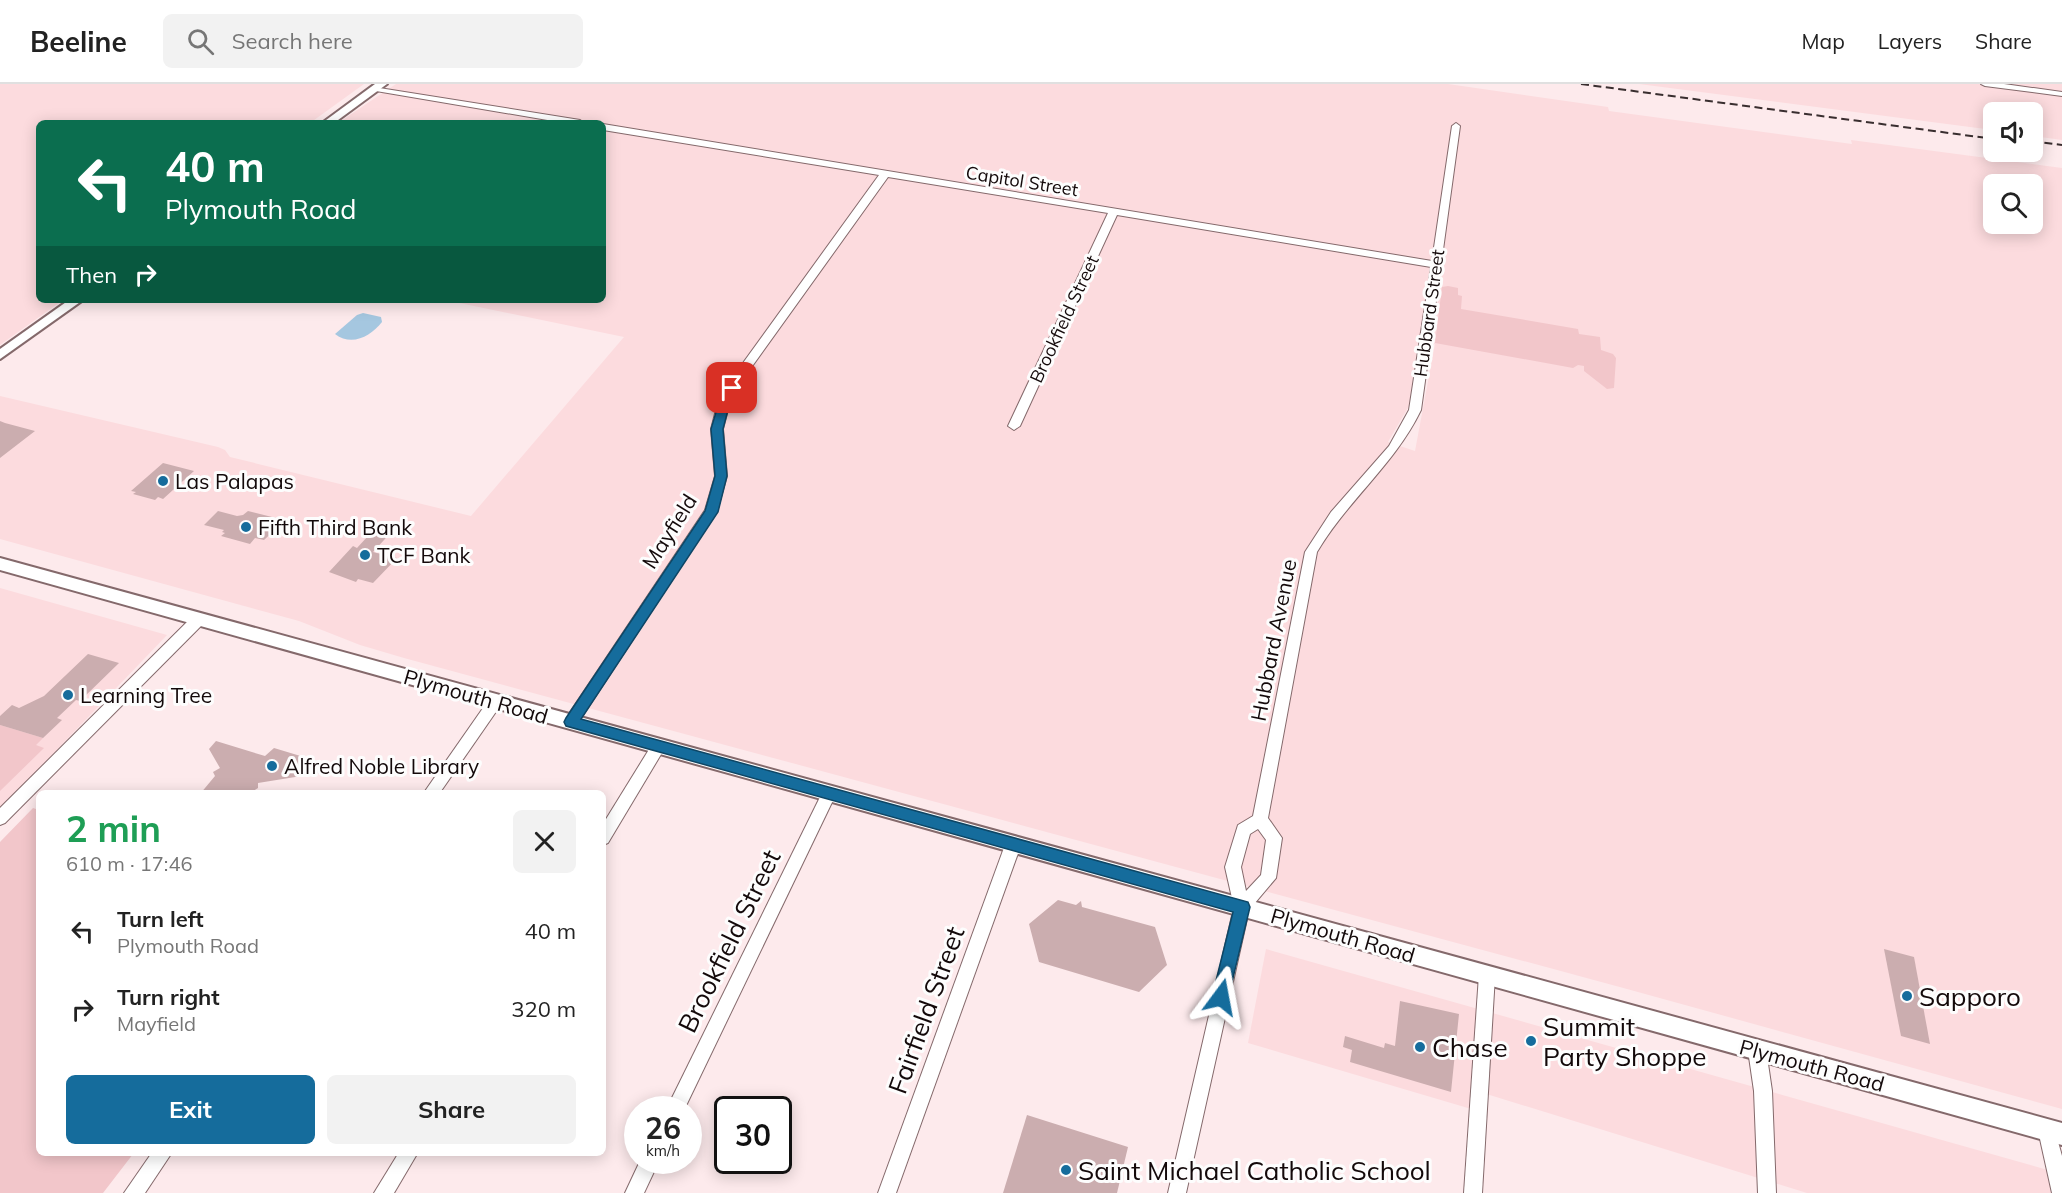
<!DOCTYPE html>
<meta charset="utf-8">
<style>
:root{--surface:#fff;--page:#f2f2f2;--text:#222;--muted:#767676;--line:#e0e0e0;--accent:#156c9c}
body{margin:0;font-family:Mulish,sans-serif;background:var(--page);color:var(--text);height:100vh;display:flex;flex-direction:column;font-size:22px;white-space:nowrap}
*{box-sizing:border-box;margin:0}
p{font-size:20px;color:var(--muted)}
.icon{flex:none;width:33px;height:33px;fill:none;stroke:currentColor;stroke-width:2;stroke-linecap:round;stroke-linejoin:round}
.map{position:relative;flex:1;overflow:hidden}
.details{position:absolute;left:36px;top:706px;width:570px;height:366px;display:flex;flex-direction:column;background:var(--surface);border-radius:9px;box-shadow:0 3px 15px #0003}
.details>*{flex:none}
.top-card{position:absolute;left:36px;top:36px;width:570px;height:183px;border-radius:9px;box-shadow:0 3px 15px #0003;background:#0b6e4f;color:#fff;overflow:hidden}
.buttons{position:absolute;left:1983px;top:18px;display:grid;gap:12px}
.buttons a{display:grid;place-items:center;width:60px;height:60px;border-radius:9px;background:var(--surface);box-shadow:0 3px 15px #0003;font-size:30px}
.speed{position:absolute;left:624px;top:1012px;display:flex;gap:12px;font-size:30px;font-weight:700;text-align:center}
.speed>*{display:grid;place-content:center;width:78px;height:78px;border-radius:50%;background:var(--surface);box-shadow:0 3px 15px #0003;line-height:1}
.speed small{font-size:15px;font-weight:400}
.speed .limit{border:3px solid #111;border-radius:9px;background:#fff;color:#111}
.pin{position:absolute;display:grid;place-items:center;width:51px;height:51px;color:#fff;margin:-26px;border-radius:12px;box-shadow:0 3px 9px #0006}
.me{position:absolute;width:66px;margin:-33px;rotate:13deg;stroke-linejoin:round;filter:drop-shadow(0 0 4px #0008)}
.turn{display:flex;align-items:center;gap:21px;height:126px;padding:0 30px;font-size:27px}
.turn .icon{width:78px;height:78px;stroke-width:2.5}
.turn b{display:block;font-size:42px;line-height:51px}
.then{display:flex;align-items:center;height:57px;padding:0 30px;background:#0003;gap:12px;font-size:22px}
.round{display:grid;place-items:center;flex:none;width:63px;height:63px;border-radius:9px;background:var(--page)}
.headline{display:flex;align-items:center;justify-content:space-between;height:102px;padding:0 30px}
h1{font-size:36px;font-weight:700;line-height:45px;color:#1e9e55}
.button{display:flex;gap:12px;margin-top:auto;padding:12px 30px}
.button a{flex:1;height:69px;border-radius:9px;background:var(--accent);color:#fff;font-size:24px;font-weight:700;line-height:69px;text-align:center}
.button a+a{background:var(--page);color:var(--text)}
ul{padding:0;list-style:none}
li{display:flex;align-items:center;gap:18px;height:78px;padding:0 30px}
li div{flex:1}
li b{display:block;font-size:22px}
li em{font-style:normal}
header{display:flex;align-items:center;gap:36px;box-sizing:border-box;height:84px;padding:0 30px;background:var(--surface);border-bottom:2px solid var(--line)}
header strong{font-size:28px}
nav{display:flex;gap:33px;margin-inline-start:auto;font-size:21px}
.search{width:420px;height:54px;background:var(--page);display:flex;align-items:center;gap:15px;box-sizing:border-box;padding:0 21px;border-radius:9px;color:var(--muted);font-size:22px}
.map>svg:first-child{display:block}
.built{fill:#fcdbde;fill-rule:evenodd}
.green{fill:#f2c6ca}
.water{fill:#a5c7e0}
.building{fill:#cbadaf}
.lines{fill:none;stroke-linecap:round;stroke-linejoin:round}
.minor-casing{stroke:#84696b;stroke-width:2}
.major-casing{stroke:#84696b;stroke-width:4}
.minor{fill:#fff;fill-rule:evenodd}
.major{fill:#fff;fill-rule:evenodd}
.rail{stroke:#392e2f;stroke-width:2;stroke-dasharray:8 4.5;stroke-linecap:butt}
.route{fill:#156c9c;stroke:#0e4665;stroke-width:1.5}
.poi-dot{fill:#156c9c;stroke:#fdfdfd;stroke-width:2}
.labels{text-anchor:middle;dominant-baseline:central;stroke-width:6;stroke-linejoin:round;paint-order:stroke}
.far-street-label{font-size:18px;fill:#13090a;stroke:#fdfdfd}
.poi-label{font-size:21px;fill:#13090a;stroke:#fdfdfd;text-anchor:start}
.street-label{font-size:21px;fill:#13090a;stroke:#fdfdfd}
.near-street-label{font-size:26px;fill:#13090a;stroke:#fdfdfd}
.near-poi-label{font-size:26px;fill:#13090a;stroke:#fdfdfd;text-anchor:start}
</style>
<header>
<strong>Beeline</strong>
<div class="search"><svg class="icon" aria-label="search" viewBox="0 0 24 24"><circle cx="10" cy="10" r="6"/><path d="M15 15l6 6"/></svg>Search here</div>
<nav><a>Map</a><a>Layers</a><a>Share</a></nav>
</header>
<div class="map">
<svg width="2062" height="1109" viewBox="0 0 2062 1109">
<rect width="100%" height="100%" fill="#fdeaec"/>
<g class="built">
<path d="M0,0h364l-54,39h-271v177h24l-63,45z"/>
<path d="M396,0h1052l160,23 1,4 243,33 -1,-4 211,28v941l-435,-120 -1223,-331 -44,-13 -61,-24 -299,-82v-143l218,51 7,3 5,7 241,59 153,-179 -179,-37h158v-177h-265zM1994,100h38v40h-38zM1418,257l17,3 -20,107 -27,-9 21,-36z"/>
<path d="M1639,0h423v56l-29,-4 -1,-24h-38l-1,18z"/>
<path d="M0,504l167,47 -167,174z"/>
<path d="M1266,865l796,225v19h-255l-327,-101 -2,19 -230,-68z"/>
</g>
<g class="green">
<path d="M1448,202l10,2v7l4,1 -1,13 117,20 1,5 21,3 1,13 12,4 3,4 -2,30 -7,1 -23,-18v-5l-6,-1 -5,3 -138,-25 7,-56z"/>
<path d="M0,641l43,13 -7,7 8,3 -44,43z"/>
<path d="M33,724l6,2v12l-3,3 3,1v328h94l-30,39h-103v-351z"/>
</g>
<path class="water" d="M363,229l18,4 1,5c-11,14 -30,25 -47,12l22,-19z"/>
<g class="building">
<path d="M0,337l5,2 30,8 -35,27z"/>
<path d="M163,379l31,8 -31,28 -5,-2 -3,3 -22,-6 3,-2 -5,-1z"/>
<path d="M218,427l19,5 6,-1 5,-4 28,7 -5,5 9,2 -16,15 -9,-2 -5,6 -29,-8 4,-3 -3,-1 2,-2 -20,-5z"/>
<path d="M379,440l16,4 -22,24 24,6 -24,25 -15,-4 -2,3 -27,-10 24,-26 4,2z"/>
<path d="M88,570l31,9 -39,38 -4,-1 -19,18 5,2 -19,18 -43,-13v-9l12,-11 7,3 25,-12z"/>
<path d="M216,657l49,15 9,-8 53,16 -7,9 -62,10v5l-10,6h-48l15,-18 -2,-4 7,-4 -11,-19z"/>
<path d="M1058,816l18,5 5,-4 1,6 73,20 12,38 -28,27 -100,-30 -10,-38z"/>
<path d="M1884,865l30,8 16,87 -29,-8z"/>
<path d="M1400,917l59,13 -8,78 -101,-30 2,-12 -9,-3 2,-11 39,12 1,-5 10,3z"/>
<path d="M1027,1031l101,32 -11,46h-114z"/>
</g>
<g class="lines">
<g class="minor-casing">
<g id="minor">
<path d="M1981,0h23l58,8v4l-77,-10z"/>
<path d="M373,3l207,33 4,3h-19l-189,-32 -4,-2z"/>
<path d="M1456,39l4,3 -39,284c-26,54 -74,91 -104,142l-49,266 14,20 -6,40 -27,32 -63,283h-18l66,-286 -9,-40 13,-42 15,-9 52,-264 26,-40 58,-66 20,-36 22,-143 -314,-52 -97,211 -6,4 -6,-4 100,-213 -220,-36 -150,209 -8,16 -7,27 4,47 -10,35 -141,215 -5,2 -5,-2 -2,-4 2,-4 139,-208 10,-34 -4,-47 7,-27 9,-17 152,-210 -276,-45v-6l829,137 20,-135zM1258,745l8,11 -5,35 -15,16 -5,-24 9,-33z"/>
<path d="M199,530l5,1 2,4 -2,4 -199,200 -5,2v-17l194,-193z"/>
<path d="M495,612l5,2 2,4 -2,4 -61,88h-16l67,-96z"/>
<path d="M658,657l5,2 2,4 -2,4 -55,92 -5,2v-21l50,-81z"/>
<path d="M829,704l5,1 2,5 -152,316h-18l158,-321z"/>
<path d="M1013,754l5,2 3,5 -125,348h-18l127,-348 3,-5z"/>
<path d="M1487,883l6,2 2,6 -13,218h-18l15,-218 2,-6z"/>
<path d="M1757,957l6,3 3,6 6,41 4,102h-18l-4,-102 -6,-41 3,-6z"/>
<path d="M2047,1037l6,3 9,32v37h-10l-14,-63 3,-6z"/>
<path d="M151,1070h20l-26,39h-21z"/>
<path d="M398,1070h19l-23,39h-20z"/>
<path d="M640,1077h19l-15,32h-19z"/>
</g>
</g>
<g class="major-casing">
<g id="major">
<path d="M375,0h12l-53,39h-12z"/>
<path d="M69,216h14l-83,59v-10z"/>
<path d="M0,474l2062,565v22l-2062,-575z"/>
</g>
</g>
<use href="#minor" class="minor"/>
<use href="#major" class="major"/>
<g class="rail">
<path d="M1581,0l413,55"/>
<path d="M2032,57l30,4"/>
</g>
</g>
<path class="route" d="M732,300l5,4 -7,14 -7,27 4,47 -9,36 -137,207 667,183 2,5 -23,96 -6,2 -6,-2 -3,-6 21,-85 -667,-186 -2,-4 2,-4 139,-207 10,-35 -4,-47 8,-27 9,-17z"/>
<g class="poi-dot">
<circle cx="163" cy="397" r="6"/>
<circle cx="246" cy="443" r="6"/>
<circle cx="365" cy="471" r="6"/>
<circle cx="68" cy="611" r="6"/>
<circle cx="272" cy="682" r="6"/>
<circle cx="1907" cy="912" r="6"/>
<circle cx="1531" cy="957" r="6"/>
<circle cx="1420" cy="963" r="6"/>
<circle cx="1066" cy="1086" r="6"/>
</g>
<g class="labels">
<g class="far-street-label">
<text transform="translate(1022 97) rotate(9)">Capitol Street</text>
<text transform="translate(1429 229) rotate(-82)">Hubbard Street</text>
<text transform="translate(1064 235) rotate(-65)">Brookfield Street</text>
</g>
<g class="poi-label">
<text x="175" y="397">Las Palapas</text>
<text x="258" y="443">Fifth Third Bank</text>
<text x="377" y="471">TCF Bank</text>
<text x="80" y="611">Learning Tree</text>
<text x="284" y="682">Alfred Noble Library</text>
</g>
<g class="street-label">
<text transform="translate(669 447) rotate(-58)">Mayfield</text>
<text transform="translate(1273 556) rotate(-79)">Hubbard Avenue</text>
<text transform="translate(476 612) rotate(16)">Plymouth Road</text>
<text transform="translate(1343 851) rotate(16)">Plymouth Road</text>
<text transform="translate(1812 981) rotate(15)">Plymouth Road</text>
</g>
<g class="near-street-label">
<text transform="translate(729 857) rotate(-64)">Brookfield Street</text>
<text transform="translate(926 926) rotate(-70)">Fairfield Street</text>
</g>
<g class="near-poi-label">
<text x="1919" y="912">Sapporo</text>
<text x="1543" y="942">Summit<tspan x="1543" dy="30">Party Shoppe</tspan></text>
<text x="1432" y="963">Chase</text>
<text x="1078" y="1086">Saint Michael Catholic School</text>
</g>
</g>
</svg>
<div class="buttons">
<a><svg class="icon" aria-label="sound" viewBox="0 0 24 24"><path d="M4 9h4l5-4v14l-5-4H4zM17 9q2 3 0 6"/></svg></a>
<a><svg class="icon" aria-label="search" viewBox="0 0 24 24"><circle cx="10" cy="10" r="6"/><path d="M15 15l6 6"/></svg></a>
</div>
<div class="speed"><div>26<small>km/h</small></div><div class="limit">30</div></div>
<div class="pin" style="left:732px;top:304px;background:#d93025"><svg class="icon" aria-label="arrive" viewBox="0 0 24 24"><path d="M6 21V4h12l-3 4 3 4H6"/></svg></div>
<svg class="me" style="left:1221px;top:913px" viewBox="-20 -20 40 40"><path d="M0-17L14 15 0 8-14 15z" fill="#156c9c" stroke="#fff" stroke-width="4"/></svg>
<div class="top-card">
<div class="turn"><svg class="icon" aria-label="left" viewBox="0 0 24 24"><path d="M17 20v-9H6M10 6l-5 5 5 5"/></svg><div><b>40 m</b>Plymouth Road</div></div>
<div class="then">Then<svg class="icon" aria-label="right" viewBox="0 0 24 24"><path d="M7 20v-9h11M14 6l5 5-5 5"/></svg></div>
</div>
<section class="details">
<div class="headline"><div><h1>2 min</h1><p>610 m · 17:46</p></div><a class="round"><svg class="icon" aria-label="close" viewBox="0 0 24 24"><path d="M6 6l12 12M18 6L6 18"/></svg></a></div>
<ul>
<li><svg class="icon" aria-label="left" viewBox="0 0 24 24"><path d="M17 20v-9H6M10 6l-5 5 5 5"/></svg><div><b>Turn left</b><p>Plymouth Road</p></div><em>40 m</em></li>
<li><svg class="icon" aria-label="right" viewBox="0 0 24 24"><path d="M7 20v-9h11M14 6l5 5-5 5"/></svg><div><b>Turn right</b><p>Mayfield</p></div><em>320 m</em></li>
</ul>
<div class="button"><a>Exit</a><a>Share</a></div>
</section>
</div>
